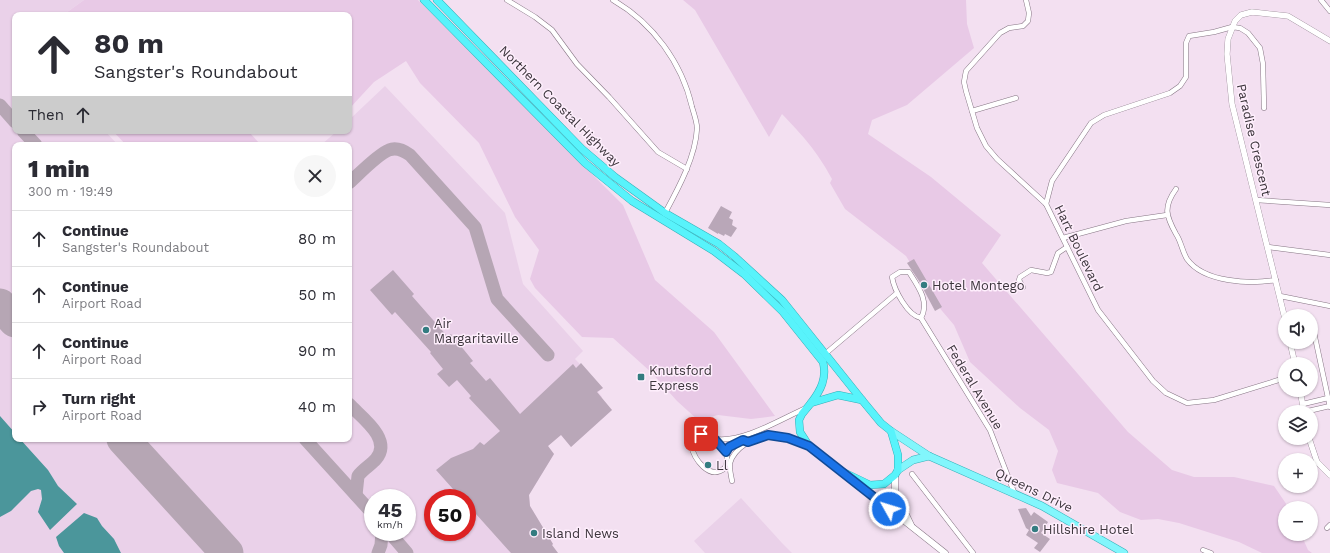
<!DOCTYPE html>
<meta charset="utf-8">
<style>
:root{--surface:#fff;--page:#f7f7f7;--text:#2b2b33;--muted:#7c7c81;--line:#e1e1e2}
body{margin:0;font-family:"Work Sans",sans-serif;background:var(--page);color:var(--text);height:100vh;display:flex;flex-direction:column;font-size:15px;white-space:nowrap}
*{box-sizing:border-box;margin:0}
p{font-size:13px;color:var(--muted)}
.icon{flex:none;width:22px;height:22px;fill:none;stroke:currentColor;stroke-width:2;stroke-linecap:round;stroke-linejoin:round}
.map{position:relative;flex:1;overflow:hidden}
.sheet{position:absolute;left:12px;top:142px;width:340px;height:300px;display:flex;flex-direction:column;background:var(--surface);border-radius:8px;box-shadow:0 1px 3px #0004}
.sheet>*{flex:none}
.guide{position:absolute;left:12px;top:12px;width:340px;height:122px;border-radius:8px;box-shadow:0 1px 3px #0004;background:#fff;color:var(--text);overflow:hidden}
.fabs{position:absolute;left:1278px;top:309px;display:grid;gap:8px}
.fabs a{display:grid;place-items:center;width:40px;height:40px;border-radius:50%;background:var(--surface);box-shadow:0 1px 3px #0004;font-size:20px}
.speed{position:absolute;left:364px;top:489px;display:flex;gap:8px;font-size:20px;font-weight:700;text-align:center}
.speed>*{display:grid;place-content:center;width:52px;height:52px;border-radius:50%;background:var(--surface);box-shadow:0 1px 3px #0004;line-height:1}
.speed small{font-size:10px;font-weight:400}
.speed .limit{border:6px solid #d22;background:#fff;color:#111}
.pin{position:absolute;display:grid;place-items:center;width:34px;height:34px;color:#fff;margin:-17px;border-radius:8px;box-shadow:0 2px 6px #0006}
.me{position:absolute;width:44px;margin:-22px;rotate:309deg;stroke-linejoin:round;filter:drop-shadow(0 0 3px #0008)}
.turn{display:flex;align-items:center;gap:14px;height:84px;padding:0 16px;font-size:18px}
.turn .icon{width:52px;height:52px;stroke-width:2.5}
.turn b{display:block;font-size:28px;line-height:34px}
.then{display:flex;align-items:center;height:38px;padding:0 16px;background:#0003;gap:8px;font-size:15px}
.round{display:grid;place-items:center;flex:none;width:42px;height:42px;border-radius:21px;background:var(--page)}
.overview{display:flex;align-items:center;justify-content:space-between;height:68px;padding:0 16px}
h1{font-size:24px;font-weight:800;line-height:30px}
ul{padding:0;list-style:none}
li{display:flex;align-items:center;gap:12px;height:56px;padding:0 16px;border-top:1px solid var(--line)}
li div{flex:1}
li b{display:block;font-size:15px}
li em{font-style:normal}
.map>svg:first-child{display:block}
.built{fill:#ead1e9;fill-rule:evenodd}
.green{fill:#e8c9e6}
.water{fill:#4b969b}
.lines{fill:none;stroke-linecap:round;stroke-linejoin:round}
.taxiway{stroke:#b6a6b4;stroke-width:13}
.runway{stroke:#b6a6b4;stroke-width:33}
.building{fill:#b9a7b8}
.minor-casing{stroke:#867584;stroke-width:5.5}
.tertiary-casing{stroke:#867584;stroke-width:6}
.secondary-casing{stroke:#867584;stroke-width:7}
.primary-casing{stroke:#33afb8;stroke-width:8}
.trunk-casing{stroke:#33afb8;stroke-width:8}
.minor{stroke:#fff;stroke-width:4.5}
.tertiary{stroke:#fff;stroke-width:5.5}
.secondary{stroke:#fff;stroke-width:6}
.primary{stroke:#82f6fc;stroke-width:7}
.trunk{stroke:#58f3fb;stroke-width:7}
.route-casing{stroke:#114b97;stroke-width:10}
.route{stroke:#1a73e8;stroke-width:7}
.poi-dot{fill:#337c80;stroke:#feeefc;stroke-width:1.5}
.labels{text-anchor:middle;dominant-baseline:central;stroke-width:3;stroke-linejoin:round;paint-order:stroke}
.street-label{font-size:13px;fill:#3c353c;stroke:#feeefc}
.poi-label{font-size:13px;fill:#3c353c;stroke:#feeefc;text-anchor:start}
</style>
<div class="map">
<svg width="1330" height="553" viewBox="0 0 1330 553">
<rect width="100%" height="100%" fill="#f3e0f1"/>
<g class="built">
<path d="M0,0h84l-21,15h-48v116h90l13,14h-103v294h334v-294h-28l16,-14h12v-11l36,-34 120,127 18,71 60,67 -8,8 28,29 -5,4 4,5 -4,4 14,9 -41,37 -8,-10 12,-15 -27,24 6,8 -25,41 1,11 23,38 -1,2 6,7h-558zM373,498h34v34h-34zM433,498h34v34h-34z"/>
<path d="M741,498l41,45 10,10h-87l-11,-12z"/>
</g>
<g class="green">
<path d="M84,0h334l205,205 32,75 59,52 61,84 -24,3 -33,-4 -20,5 -21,-19 -25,-28 -39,-35 -31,-1 -47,-49 -5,-9 9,-29 -24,-33 -36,-74 -59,-60 -14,-22 -32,21 -25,27v-94h-286z"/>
<path d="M683,0h283l1,24 7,24 -67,57 -35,15 -4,14 63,43 70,58 -19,28 146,169 44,38 22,7h40l40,9 15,22h-4v26h16l7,16 4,3h-50l-23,-11 -60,-19 -21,-4 -17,1 -21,-8 -22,-19 -41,-10 -5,-13 6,-19 -9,-21 -29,-22 -50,-46 -16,-37 -22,-26 -26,-43 -61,-47 -15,-26 2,-4c-15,-28 -29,-43 -50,-65l-13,23 -74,-127z"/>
<path d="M113,131h135l13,14h-135z"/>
</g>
<g class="water">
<path d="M0,416l15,17v6h5l28,31 10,16 19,18 -27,26 -12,-18 4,-13 -1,-9 -3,-1 -7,2 -20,20 -11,6z"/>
<path d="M84,513l13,5 5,8 12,13 7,14h-57l-5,-7 -3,-9z"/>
</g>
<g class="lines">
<g class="taxiway">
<path d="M0,105l15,17"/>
<path d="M23,131l13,14"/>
<path d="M349,183c9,-8 29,-29 40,-33 7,-3 14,0 21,5l65,72 22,72 51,56"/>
<path d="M349,404c12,13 44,35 27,55 -5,6 -13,10 -18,17l-2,19"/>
<path d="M305,439l68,75"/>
<path d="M389,532l18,21"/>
<path d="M378,553l3,-8 1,-13"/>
</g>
<g class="runway">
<path d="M0,305l15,16"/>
<path d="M123,439l104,114"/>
</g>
</g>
<g class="building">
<path d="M721,206l11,6 -3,6 4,2 -1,5 5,3 -6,9 -6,-3 -1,2 -6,-3v1l-10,-6z"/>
<path d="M914,259l28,48 -7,4 -16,-30 -12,-18z"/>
<path d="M393,270l21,24 -2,2 36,41 3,-3 22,27 -3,2 16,18 4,-3 30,36 53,-50 3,4 5,-5 22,25 -6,4 15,18 -41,37 -10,-12 -13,11 6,8 -25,41 1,11 23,38 -1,1 6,8h-47l-44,-49v-6h-6l-25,-28 15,-12 22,-9 7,-7 4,3 16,-14 -31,-33 2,-2 -14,-16 -8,7 -12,-13 6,-5 -13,-16 1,-1 -36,-40 -3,3 -22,-25z"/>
<path d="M1026,508l5,8 3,-4 14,10 -7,11 9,6 -10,13 -6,-4 4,-5 -12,-8 3,-5 -3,-2 -8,-19z"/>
</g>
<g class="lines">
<g class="minor-casing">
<g id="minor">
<path d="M507,0l28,17 17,13 25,34 32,33 49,55 29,17"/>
<path d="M613,0c40,23 69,63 79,107 2,7 5,15 5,21 -1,28 -19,61 -32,85"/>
<path d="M1026,0l3,13 -1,8 -5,5 -14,2 -9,5 -34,38 -2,11 2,9 11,37 9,18 11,13 49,45 52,106 55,71 13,12 21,10 27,-3 71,-22"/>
<path d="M1321,0l9,11"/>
<path d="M972,111l44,-13"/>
<path d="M1176,189c-13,18 -10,27 0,45 5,7 6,17 11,25 17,24 64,25 89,21"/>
<path d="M1256,200l74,5"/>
<path d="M1046,204l6,-23 39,-58 13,-8 66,-22 10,-7 6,-9v-34l3,-7 25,-4 18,-5 8,1 8,5 12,15 3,16 1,44"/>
<path d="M1063,238l63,-17 41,-6"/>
<path d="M1268,247l62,8"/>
<path d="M900,272h9c9,14 21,30 12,46 -13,-2 -27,-28 -29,-41z"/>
<path d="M1023,287l-4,-7 1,-3 11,-7 16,3 4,-1 7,-19 9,-6"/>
<path d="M1280,296l50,10"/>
<path d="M921,318l69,112 24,62"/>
<path d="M1313,328l17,79"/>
<path d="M825,354l72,-61"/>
<path d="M1303,404l25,-6"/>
<path d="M1304,412l26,-6"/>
<path d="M715,439c28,4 66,-20 91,-31"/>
<path d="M726,452c-9,-11 -17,-23 -32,-15l-3,8c3,14 18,36 34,23 6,-17 -6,-19 18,-28l5,2"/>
<path d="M912,474l61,79"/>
<path d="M732,481c-1,-6 -3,-13 -2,-18 4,-15 25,-27 39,-28 13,0 26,6 39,11"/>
<path d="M1327,528l3,-3"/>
<path d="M1203,550l8,3"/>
</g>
</g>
<g class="tertiary-casing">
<g id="tertiary">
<path d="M1285,319l-53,-215 -5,-50 1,-15 7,-18 6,-6 11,-3 36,4 42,25"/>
<path d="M1290,342l5,22"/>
<path d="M1300,390l4,22"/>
<path d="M1309,438l8,24 13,13"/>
</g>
</g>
<g class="secondary-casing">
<g id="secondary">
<path d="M895,475v17l16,33"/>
<path d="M849,477l96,76"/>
</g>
</g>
<g class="primary-casing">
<g id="primary">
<path d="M891,431l38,25 113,50 82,47"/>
<path d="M898,470l15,-10 16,-4"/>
</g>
</g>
<g class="trunk-casing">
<g id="trunk">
<path d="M424,0l161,163 47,38 82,50 30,23 39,38 40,50c4,16 -2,28 -12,41"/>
<path d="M437,0l145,149 33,28 50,36 54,31 15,12 48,44 80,100"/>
<path d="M838,395l24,5 19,23 10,8 7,24v15l-3,5 -11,9 -14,1 -29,-14 -32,-25 -9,-14 -1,-12 3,-6 9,-11z"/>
</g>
</g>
<use href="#minor" class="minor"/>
<use href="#tertiary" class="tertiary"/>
<use href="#secondary" class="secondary"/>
<use href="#primary" class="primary"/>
<use href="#trunk" class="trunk"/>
</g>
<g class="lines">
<g class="route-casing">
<path id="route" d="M701,434l10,1 15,17 3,-5 14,-7 5,2 20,-7 20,3 21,8 80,63"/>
</g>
<use href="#route" class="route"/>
</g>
<g class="poi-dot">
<circle cx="924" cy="285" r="4"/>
<circle cx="426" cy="330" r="4"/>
<rect x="637" y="373" width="8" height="8" rx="2"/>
<circle cx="708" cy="465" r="4"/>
<circle cx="1035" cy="529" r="4"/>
<circle cx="534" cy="533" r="4"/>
</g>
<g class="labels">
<g class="street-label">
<text transform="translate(560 106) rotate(45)">Northern Coastal Highway</text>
<text transform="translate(1254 140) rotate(77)">Paradise Crescent</text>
<text transform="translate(1079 248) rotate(64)">Hart Boulevard</text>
<text transform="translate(975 387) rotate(59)">Federal Avenue</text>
<text transform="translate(1034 490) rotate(26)">Queens Drive</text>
</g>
<g class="poi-label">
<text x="932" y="285">Hotel Montego</text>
<text x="434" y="323">Air<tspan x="434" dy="15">Margaritaville</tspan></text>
<text x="649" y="370">Knutsford<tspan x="649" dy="15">Express</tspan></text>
<text x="716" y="465">Ll</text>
<text x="1043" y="529">Hillshire Hotel</text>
<text x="542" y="533">Island News</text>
</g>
</g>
</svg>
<div class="fabs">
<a><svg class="icon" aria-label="sound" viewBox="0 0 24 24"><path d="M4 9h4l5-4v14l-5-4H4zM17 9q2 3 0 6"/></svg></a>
<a><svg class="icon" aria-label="search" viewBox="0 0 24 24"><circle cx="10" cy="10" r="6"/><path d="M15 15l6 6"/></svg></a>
<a><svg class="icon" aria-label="layers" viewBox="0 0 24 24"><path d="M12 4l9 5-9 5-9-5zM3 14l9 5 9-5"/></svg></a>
<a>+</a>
<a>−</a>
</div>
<div class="speed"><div>45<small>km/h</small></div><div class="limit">50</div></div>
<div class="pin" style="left:701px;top:434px;background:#d93025"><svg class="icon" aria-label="arrive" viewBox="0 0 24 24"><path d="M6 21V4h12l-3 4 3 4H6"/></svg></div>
<svg class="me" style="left:889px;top:509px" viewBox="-20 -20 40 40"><circle r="17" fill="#1a73e8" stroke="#fff" stroke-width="3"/><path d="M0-11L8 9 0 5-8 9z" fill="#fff"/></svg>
<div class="guide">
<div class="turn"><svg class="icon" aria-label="ahead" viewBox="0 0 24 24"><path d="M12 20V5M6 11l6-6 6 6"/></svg><div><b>80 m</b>Sangster's Roundabout</div></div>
<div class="then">Then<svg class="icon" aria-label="ahead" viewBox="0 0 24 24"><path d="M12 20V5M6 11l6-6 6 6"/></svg></div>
</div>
<section class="sheet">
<div class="overview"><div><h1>1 min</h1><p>300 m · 19:49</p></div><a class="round"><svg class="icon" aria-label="close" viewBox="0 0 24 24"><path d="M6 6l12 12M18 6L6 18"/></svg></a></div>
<ul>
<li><svg class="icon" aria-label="ahead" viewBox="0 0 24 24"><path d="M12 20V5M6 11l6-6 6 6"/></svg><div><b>Continue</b><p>Sangster's Roundabout</p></div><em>80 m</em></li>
<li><svg class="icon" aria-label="ahead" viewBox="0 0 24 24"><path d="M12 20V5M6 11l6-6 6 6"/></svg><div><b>Continue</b><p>Airport Road</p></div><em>50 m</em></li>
<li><svg class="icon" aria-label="ahead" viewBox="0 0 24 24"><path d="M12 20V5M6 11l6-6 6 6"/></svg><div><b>Continue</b><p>Airport Road</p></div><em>90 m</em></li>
<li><svg class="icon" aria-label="right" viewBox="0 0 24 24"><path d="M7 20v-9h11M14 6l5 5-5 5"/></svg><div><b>Turn right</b><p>Airport Road</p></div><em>40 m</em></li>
</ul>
</section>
</div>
